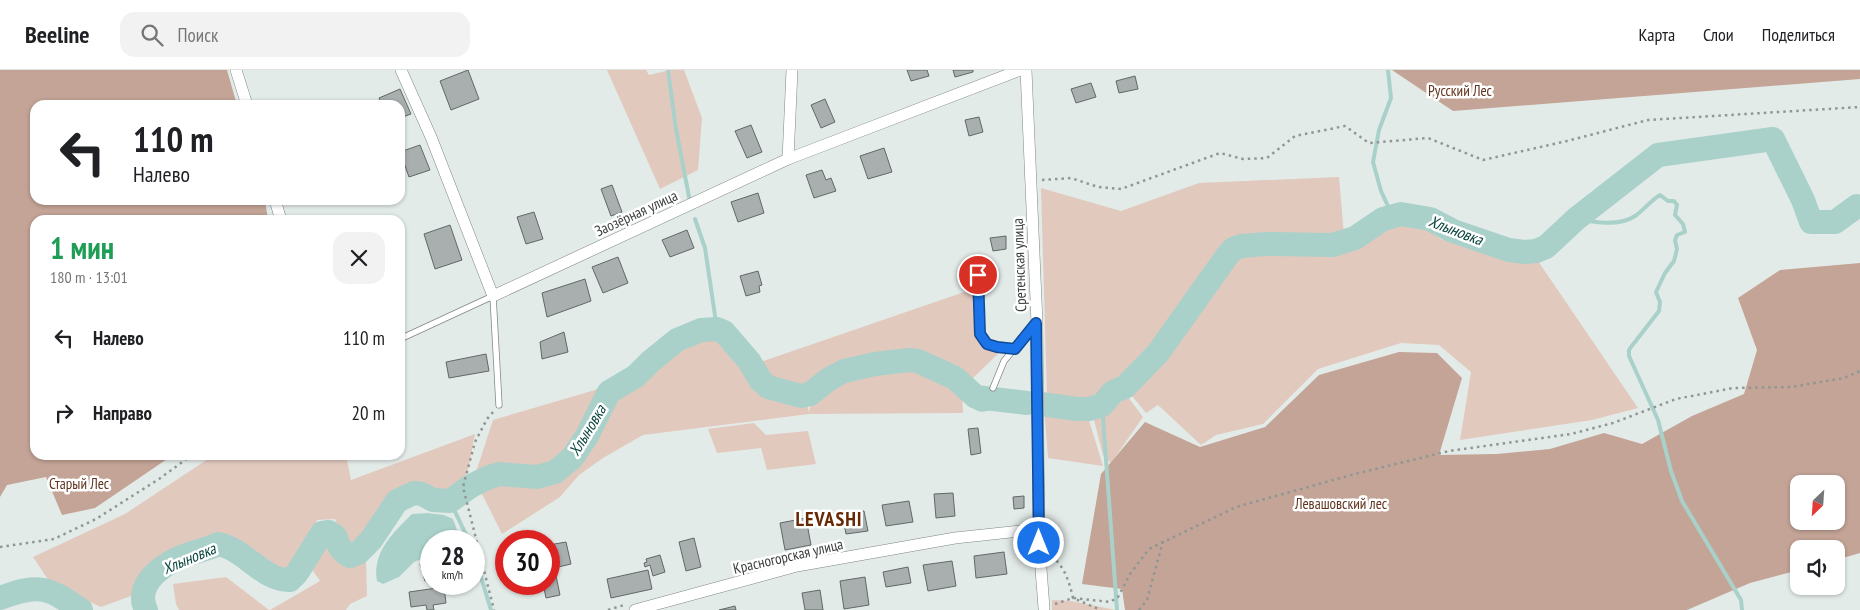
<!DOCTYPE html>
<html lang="ru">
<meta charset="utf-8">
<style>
:root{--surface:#fff;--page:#f2f2f2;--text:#202124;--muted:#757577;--line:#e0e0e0}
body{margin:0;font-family:"PT Sans Narrow",sans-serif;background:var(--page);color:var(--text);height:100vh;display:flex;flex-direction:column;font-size:19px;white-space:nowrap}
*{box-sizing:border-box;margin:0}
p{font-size:16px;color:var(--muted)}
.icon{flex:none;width:28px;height:28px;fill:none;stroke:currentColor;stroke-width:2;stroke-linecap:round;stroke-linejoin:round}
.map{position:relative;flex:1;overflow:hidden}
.panel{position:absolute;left:30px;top:145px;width:375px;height:245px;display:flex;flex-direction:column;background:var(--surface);border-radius:15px;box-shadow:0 1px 4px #0004}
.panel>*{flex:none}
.hud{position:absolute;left:30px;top:30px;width:375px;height:105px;border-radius:15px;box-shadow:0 1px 4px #0004;background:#fff;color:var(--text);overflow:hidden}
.needle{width:32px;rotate:205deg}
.buttons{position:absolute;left:1790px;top:405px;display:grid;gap:10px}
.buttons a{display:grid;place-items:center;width:55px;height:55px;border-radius:10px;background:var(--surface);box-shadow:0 1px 4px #0004;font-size:25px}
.speed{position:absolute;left:420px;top:460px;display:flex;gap:10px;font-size:25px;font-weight:700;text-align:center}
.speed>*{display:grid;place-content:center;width:65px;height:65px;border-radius:50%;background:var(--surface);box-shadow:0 1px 4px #0004;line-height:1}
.speed small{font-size:12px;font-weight:400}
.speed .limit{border:8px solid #d22;background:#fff;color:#111}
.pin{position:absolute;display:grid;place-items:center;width:42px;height:42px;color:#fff;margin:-21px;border:2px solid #fff;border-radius:50%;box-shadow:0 1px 5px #0007}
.me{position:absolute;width:55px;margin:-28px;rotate:0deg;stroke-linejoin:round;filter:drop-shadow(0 0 4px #0008)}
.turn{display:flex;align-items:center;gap:18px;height:105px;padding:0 20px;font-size:22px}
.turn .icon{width:65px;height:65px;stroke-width:2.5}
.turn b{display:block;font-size:35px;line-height:42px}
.round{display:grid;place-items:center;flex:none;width:52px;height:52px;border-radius:15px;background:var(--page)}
.head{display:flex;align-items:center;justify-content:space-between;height:85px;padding:0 20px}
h1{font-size:30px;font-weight:800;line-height:38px;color:#1e9e55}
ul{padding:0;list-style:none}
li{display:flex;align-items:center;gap:15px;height:75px;padding:0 20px}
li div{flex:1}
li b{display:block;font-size:19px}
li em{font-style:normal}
header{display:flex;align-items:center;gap:30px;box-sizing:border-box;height:70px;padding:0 25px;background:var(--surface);border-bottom:1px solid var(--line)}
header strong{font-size:24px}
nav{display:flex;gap:28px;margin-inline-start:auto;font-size:18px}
.search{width:350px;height:45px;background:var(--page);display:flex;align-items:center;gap:12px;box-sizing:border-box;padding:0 18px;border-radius:15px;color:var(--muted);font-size:19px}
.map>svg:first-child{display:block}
.green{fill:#e2c9be}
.forest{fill:#c3a496;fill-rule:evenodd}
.water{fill:#a9d1ca}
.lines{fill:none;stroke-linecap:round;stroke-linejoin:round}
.stream{stroke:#a9d1ca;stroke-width:4}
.river{stroke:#a9d1ca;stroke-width:24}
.building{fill:#a8afae;stroke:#616867}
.service-casing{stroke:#808786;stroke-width:7}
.minor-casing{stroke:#808786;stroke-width:12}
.path{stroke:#909694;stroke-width:2.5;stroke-dasharray:2.5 4;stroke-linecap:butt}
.service{stroke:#fff;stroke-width:5.5}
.minor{stroke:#fff;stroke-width:11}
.route-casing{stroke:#114b97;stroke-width:12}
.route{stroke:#1a73e8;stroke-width:9}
.labels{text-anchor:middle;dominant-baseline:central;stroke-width:5;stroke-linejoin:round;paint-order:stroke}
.park-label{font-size:15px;fill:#61341f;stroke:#fff}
.street-label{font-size:15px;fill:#3b3e3d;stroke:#fff}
.water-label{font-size:16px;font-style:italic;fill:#0b453f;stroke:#fff}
.district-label{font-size:20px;font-weight:bold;letter-spacing:1px;fill:#672804;stroke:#fff}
</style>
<header>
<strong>Beeline</strong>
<div class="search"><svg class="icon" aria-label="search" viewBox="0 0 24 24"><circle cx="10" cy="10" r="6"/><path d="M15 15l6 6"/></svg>Поиск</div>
<nav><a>Карта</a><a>Слои</a><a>Поделиться</a></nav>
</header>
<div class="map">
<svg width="1860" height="540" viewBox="0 0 1860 540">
<rect width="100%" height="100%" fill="#e3ebe9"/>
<g class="green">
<path d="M607,0h39l3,5 21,-5h14l18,48 -4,52 -38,19z"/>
<path d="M1339,107l5,58 -93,3 -20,4 -40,57 -56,74 -50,27 -38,-5 -6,-207 80,23 78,-28z"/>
<path d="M1388,153h30l23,16 49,14 48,8 100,147 -46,12 -132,20 11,-68 -32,-27 -38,-2 -83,26 -55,55 -47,11 -15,10 -43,-40 -12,8 -18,-22 54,-53 3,-14 20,-21 5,-18 27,-31 24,-5 52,-1 17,3 14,-2 29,-9z"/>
<path d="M973,219l4,43 5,17 20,1 -30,29 -63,-24 -67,11 -35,24 -43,-14 -6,-13z"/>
<path d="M718,265l43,58 45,7 3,12 2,-11 25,-21 21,-10 47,-5 20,1 38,22 1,25 -154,1 -166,21 -40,23 -24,17 -19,22 -58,37 -28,-56 19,-58 102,-30 57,-35 43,-18z"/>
<path d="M1125,323l18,24 -32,46 -8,-8 -9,-35 8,-15z"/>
<path d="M1044,336l44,11 15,49 -55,-8z"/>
<path d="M754,353l12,12 42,-4 8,33 -49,6 -6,-22 -44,5 -9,-24z"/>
<path d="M475,364c-3,13 -5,34 -11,46 -10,18 -52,14 -71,17l-27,36 -19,12 -12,-26 -18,1 -22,46 -20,4 -48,-35 -8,1 -72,30 -8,27 -38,14 -50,-23 -18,-27 92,-43 89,-59h132l5,25z"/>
<path d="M323,474l15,18h28l1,34 -17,8 -4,6h-76l50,-29 -11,-16z"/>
<path d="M226,507l43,33h-90l-3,-6 -3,-20z"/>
<path d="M1052,530l19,1 45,9h-64z"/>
</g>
<g class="forest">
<path d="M0,0h227l10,35h-202v95h230l3,20h-233v235h138l-78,53 -33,7 -16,-38 -39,8 -7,12z"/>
<path d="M1392,0h468v9l-407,32z"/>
<path d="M1860,193v290l-24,7v-11h-37v21l-49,13 -63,27h-562l-3,-21 -40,-5 19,-110 44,-52 55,25 65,-20 54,-52 80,-23 38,1 25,25 -23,77 58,-1 53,-5 54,-16 38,11 50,-28 52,-22 13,-44 -19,-52 42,-28zM1799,414h37v37h-37z"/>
</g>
<g class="water">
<path d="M970,321l18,5 11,1 8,4 2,11 -12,-7c-8,7 -17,10 -25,2v-9l-5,-2z"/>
<path d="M427,443l17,2 9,4 8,22h-30v14l-17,7 -15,15 -16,7 -6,-3c-5,-29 16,-48 35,-67z"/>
</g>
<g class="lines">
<g class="stream">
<path d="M668,0l8,59 14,73"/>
<path d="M1388,0l3,28 -12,32 -6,32 8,29 11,24"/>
<path d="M695,149l10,29 12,81"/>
<path d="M1576,149c17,3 43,8 59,-3 9,-6 15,-15 25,-21l8,6h6l3,4 -2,10 8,9 2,8 -8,3 -2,5 2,9 -3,12 -9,12 -9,19 4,10 -1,9 -28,36 -2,3v6l29,64 13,51 11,30 59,99 1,10"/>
<path d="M1102,335l15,205"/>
<path d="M450,431l19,40"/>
<path d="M474,484l17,56"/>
</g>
<g class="river">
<path d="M1041,334l36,5h12l13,-4 11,-13 12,-5 33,-34 69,-97 6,-7 8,-3 25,-2 67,1 22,-7 28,-19 18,-5 29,5 23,12 56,19 16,2 11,-1 10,-4 30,-28 82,-64 115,-16 30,61 8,22h24l22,-16 3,1"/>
<path d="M0,528c40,-15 47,-11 81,12"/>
<path d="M146,540c-14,-28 23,-50 46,-57 9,-3 17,-4 26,-9 27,5 45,37 72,36l7,-7 25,-40 7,-1 7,5c2,9 5,14 14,19l8,-3 13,-13 26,-39 17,-8 8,1 11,6 17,1 21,-15 16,-8 12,-4 38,3 18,-5 17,-14 15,-22 22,-44 27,-16 15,-15 26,-21 24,-10 16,-1 7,3 25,29 12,20 7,6 33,9 9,-2 19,-15 15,-8 31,-7 34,-4 9,1 37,17 21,19 51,6"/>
</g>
</g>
<g class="building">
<path d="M468,0l11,29 -28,11 -11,-29z"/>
<path d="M907,0h20l2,6 -18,5z"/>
<path d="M953,0h20v2l-18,5z"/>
<path d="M1135,6l3,13 -19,4 -3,-12z"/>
<path d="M1091,13l5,14 -20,6 -5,-14z"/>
<path d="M400,19l11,25 -11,4v-13h-18l-3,-7z"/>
<path d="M825,29l10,23 -14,6 -10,-23z"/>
<path d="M979,47l4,15 -14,4 -4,-16z"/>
<path d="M751,55l11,27 -15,6 -12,-27z"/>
<path d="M420,75l10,25 -21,7 -9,-25z"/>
<path d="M884,78l8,24 -24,7 -8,-23z"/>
<path d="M822,100l4,10 5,-2 5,13 -22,7 -8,-23z"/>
<path d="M612,115l10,27 -11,4 -10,-27z"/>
<path d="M758,123l6,20 -26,9 -7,-20z"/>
<path d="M534,142l9,27 -17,5 -9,-27z"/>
<path d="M450,155l12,35 -27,9 -11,-35z"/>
<path d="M687,160l7,18 -24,9 -8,-17z"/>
<path d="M1006,166v13l-13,2 -3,-13z"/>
<path d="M618,187l10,26 -25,10 -11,-26z"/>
<path d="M758,201l4,14 -3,1 1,6 -14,4 -6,-20z"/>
<path d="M585,209l6,22 -44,16 -5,-24z"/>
<path d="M564,262l4,20 -26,7 -2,-17z"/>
<path d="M486,284l3,17 -40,7 -3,-16z"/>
<path d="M978,358l3,25 -10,2 -3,-26z"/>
<path d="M953,423l2,23 -19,2 -2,-24z"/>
<path d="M1024,426v12l-10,1 -1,-12z"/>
<path d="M909,431l4,21 -27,4 -4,-21z"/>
<path d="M864,441l4,20 -22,3 -4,-20z"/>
<path d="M806,448l5,27 -26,5 -5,-27z"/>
<path d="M694,468l7,29 -15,4 -7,-29z"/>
<path d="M566,472l5,22 -21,5 -1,-24z"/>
<path d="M1004,482l3,22 -31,4 -2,-22z"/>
<path d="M660,485l5,17 -12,4 -3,-11 -5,2 -1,-4 3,-1 -1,-3z"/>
<path d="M431,490v19l-6,2 -5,-17z"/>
<path d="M952,491l4,25 -28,5 -5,-26z"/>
<path d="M908,497l3,16 -25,4 -3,-15z"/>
<path d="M648,500l4,19 -41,9 -4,-19z"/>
<path d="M555,501l5,24 -14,3 -3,-14h6v-11z"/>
<path d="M865,507l4,28 -25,4 -4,-28z"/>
<path d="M444,517l2,16 -13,2 1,5h-7l-1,-5 -15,2 -2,-15z"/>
<path d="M820,520l3,20h-18l-3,-17z"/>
<path d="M735,536l1,4h-17z"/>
</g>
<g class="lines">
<g class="service-casing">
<g id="service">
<path d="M978,205l2,59 7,10 10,3 18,2"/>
<path d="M400,269l93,-43 6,109"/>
<path d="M993,318l11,-27 31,-36"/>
</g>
</g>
<g class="minor-casing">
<g id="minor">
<path d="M236,0l11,35"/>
<path d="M401,0l30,67 62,159 295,-137 232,-89"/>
<path d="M1026,0l11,253 2,220 5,65"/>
<path d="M788,89l4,-89"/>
<path d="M275,130l6,20"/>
<path d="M635,540l162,-44 158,-28 83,-9"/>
</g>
</g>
<g class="path">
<path d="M1042,110l29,-2 27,9 23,2 99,-36 23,6 24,-1 28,-22 50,-10 24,17 59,-5 55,22 84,-19 81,-21 212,-13"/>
<path d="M493,342l-6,7 -12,23 -12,45 31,123"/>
<path d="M0,477l54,-8 42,-20 63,-40 33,-24"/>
<path d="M1052,486c13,12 17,25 21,42l28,12"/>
<path d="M1055,534l18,-6 37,4 8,-5 12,-23 19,-25 87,-42 119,-33 94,-23 122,-17 42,-11 63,-24 57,-11 58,-1 53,-9 16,-7"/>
<path d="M608,540l16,-5"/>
<path d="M1139,540l8,-10 16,-59"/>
</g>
<use href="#service" class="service"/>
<use href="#minor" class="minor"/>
</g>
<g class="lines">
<g class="route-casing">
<path id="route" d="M978,205l2,59 7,10 10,3 18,2 21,-26 3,220"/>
</g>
<use href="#route" class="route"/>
</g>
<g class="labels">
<g class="park-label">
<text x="1460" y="20">Русский Лес</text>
<text x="79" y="413">Старый Лес</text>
<text x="1341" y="433">Левашовский лес</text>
</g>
<g class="street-label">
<text transform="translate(636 143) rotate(-25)">Заозёрная улица</text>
<text transform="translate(1019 195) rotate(-92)">Сретенская улица</text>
<text transform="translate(788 486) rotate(-13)">Красногорская улица</text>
</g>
<g class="water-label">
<text transform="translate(1456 160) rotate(21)">Хлыновка</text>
<text transform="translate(587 360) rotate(-59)">Хлыновка</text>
<text transform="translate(189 488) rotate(-23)">Хлыновка</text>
</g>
<g class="district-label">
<text x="829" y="449">LEVASHI</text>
</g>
</g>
</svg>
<div class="buttons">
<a><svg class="needle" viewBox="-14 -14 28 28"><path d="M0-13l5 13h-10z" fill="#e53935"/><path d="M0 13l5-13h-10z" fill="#757577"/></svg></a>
<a><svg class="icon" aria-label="sound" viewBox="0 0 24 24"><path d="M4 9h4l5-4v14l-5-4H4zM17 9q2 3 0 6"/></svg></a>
</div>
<div class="speed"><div>28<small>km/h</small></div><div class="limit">30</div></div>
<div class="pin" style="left:978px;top:205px;background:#d93025"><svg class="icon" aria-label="arrive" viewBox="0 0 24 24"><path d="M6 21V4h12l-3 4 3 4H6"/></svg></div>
<svg class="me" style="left:1039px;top:473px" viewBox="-20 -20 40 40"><circle r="17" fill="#1a73e8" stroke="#fff" stroke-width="3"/><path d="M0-11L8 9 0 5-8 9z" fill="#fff"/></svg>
<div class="hud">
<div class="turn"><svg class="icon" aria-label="left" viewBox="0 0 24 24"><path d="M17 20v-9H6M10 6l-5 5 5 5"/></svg><div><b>110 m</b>Налево</div></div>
</div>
<section class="panel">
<div class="head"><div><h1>1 мин</h1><p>180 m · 13:01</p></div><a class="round"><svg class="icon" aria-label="close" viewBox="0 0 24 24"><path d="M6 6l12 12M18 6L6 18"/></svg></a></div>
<ul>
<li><svg class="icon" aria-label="left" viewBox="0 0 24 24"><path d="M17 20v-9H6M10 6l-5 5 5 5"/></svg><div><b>Налево</b></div><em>110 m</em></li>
<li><svg class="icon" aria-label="right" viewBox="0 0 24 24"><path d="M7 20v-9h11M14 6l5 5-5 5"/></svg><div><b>Направо</b></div><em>20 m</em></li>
</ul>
</section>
</div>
